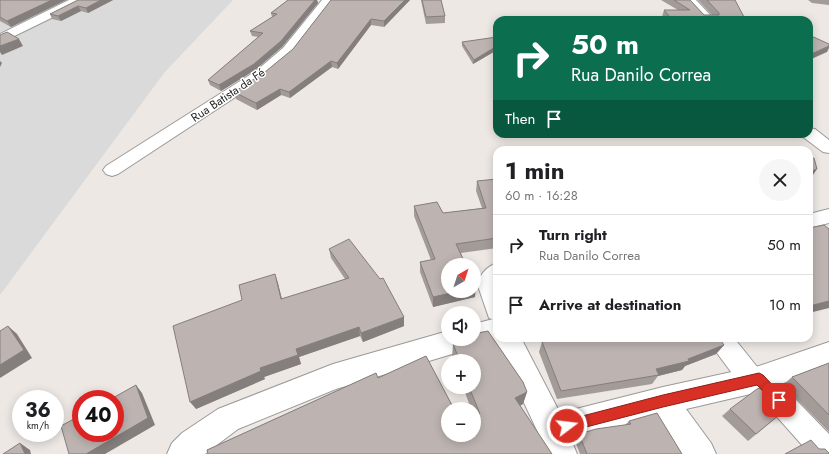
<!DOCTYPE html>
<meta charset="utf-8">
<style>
:root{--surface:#fff;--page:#f6f6f6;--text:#202124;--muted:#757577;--line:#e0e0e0}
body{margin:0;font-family:Jost,sans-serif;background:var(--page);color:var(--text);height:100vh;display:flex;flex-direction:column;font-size:15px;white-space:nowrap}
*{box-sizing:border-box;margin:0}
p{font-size:13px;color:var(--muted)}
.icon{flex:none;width:22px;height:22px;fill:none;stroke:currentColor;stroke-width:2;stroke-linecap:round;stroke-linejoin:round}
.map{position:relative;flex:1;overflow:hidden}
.panel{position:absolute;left:493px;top:146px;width:320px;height:196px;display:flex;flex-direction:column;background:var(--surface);border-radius:12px;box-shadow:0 2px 10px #0003}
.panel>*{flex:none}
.hud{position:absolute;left:493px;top:16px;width:320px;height:122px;border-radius:12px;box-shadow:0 2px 10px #0003;background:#0b6e4f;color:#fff;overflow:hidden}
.needle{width:26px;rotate:39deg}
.tools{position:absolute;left:441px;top:258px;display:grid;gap:8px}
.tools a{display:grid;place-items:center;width:40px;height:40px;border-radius:50%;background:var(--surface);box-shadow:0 2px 10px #0003;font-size:20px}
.speed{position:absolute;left:12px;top:390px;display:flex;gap:8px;font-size:20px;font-weight:700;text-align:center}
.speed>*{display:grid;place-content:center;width:52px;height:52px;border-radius:50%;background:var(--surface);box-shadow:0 2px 10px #0003;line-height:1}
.speed small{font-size:10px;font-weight:400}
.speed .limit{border:6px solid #d22;background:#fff;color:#111}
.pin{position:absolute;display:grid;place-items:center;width:34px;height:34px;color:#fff;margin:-17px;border-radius:8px;box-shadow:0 2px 6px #0006}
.me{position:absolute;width:44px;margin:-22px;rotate:75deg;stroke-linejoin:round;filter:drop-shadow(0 0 3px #0008)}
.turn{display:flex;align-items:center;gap:14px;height:84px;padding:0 12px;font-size:18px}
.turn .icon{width:52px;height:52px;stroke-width:2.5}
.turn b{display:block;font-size:28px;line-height:34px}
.then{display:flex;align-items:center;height:38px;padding:0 12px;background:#0003;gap:8px;font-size:15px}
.round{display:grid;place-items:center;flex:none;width:42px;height:42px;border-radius:21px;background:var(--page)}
.head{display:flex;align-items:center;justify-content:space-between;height:68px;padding:0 12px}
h1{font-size:24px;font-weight:700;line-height:30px}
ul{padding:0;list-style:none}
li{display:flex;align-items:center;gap:12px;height:60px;padding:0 12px;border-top:1px solid var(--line)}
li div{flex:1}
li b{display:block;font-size:15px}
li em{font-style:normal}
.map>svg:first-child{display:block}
.residential{fill:#dbdada}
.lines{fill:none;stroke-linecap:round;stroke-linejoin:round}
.minor-casing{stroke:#9a9a9a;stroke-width:2}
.tertiary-casing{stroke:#9a9a9a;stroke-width:2}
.minor{fill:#fff;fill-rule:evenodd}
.tertiary{fill:#fff;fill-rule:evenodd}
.wall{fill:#a39b98}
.shaded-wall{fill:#847e7c}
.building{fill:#bdb4b1;stroke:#847e7c}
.route{fill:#d93025;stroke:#8d1f18}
.labels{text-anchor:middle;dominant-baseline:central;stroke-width:3;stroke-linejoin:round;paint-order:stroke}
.far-street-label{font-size:12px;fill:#1d1d1d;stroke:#fff}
</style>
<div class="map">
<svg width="829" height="454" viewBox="0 0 829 454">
<rect width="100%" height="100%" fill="#ede8e4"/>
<path class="residential" d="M0,0h233l-69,73 -164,222z"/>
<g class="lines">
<g class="minor-casing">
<g id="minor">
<path d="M69,0h15l-2,3 -82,40v-9z"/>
<path d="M322,0h12l-41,54 -27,23 -148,97 -6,2 -6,-2 -3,-4 3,-4 150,-95 27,-23z"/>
<path d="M683,0h13l19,20h-13z"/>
<path d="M809,128l6,1 14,11v13l-6,-1 -20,-15 -2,-3h8z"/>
<path d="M829,209v14l-20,5v-14z"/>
<path d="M497,263v58l-8,-3 -12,-35c5,-10 9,-16 20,-20z"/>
<path d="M707,338h27l24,30 10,3 61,63v20h-19l-56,-63 -11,-3 -32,-43z"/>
<path d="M553,416l10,4 14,34h-28l-10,-24 4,-10z"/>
</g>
</g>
<g class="tertiary-casing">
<path id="tertiary" d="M497,318v20h24l39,75 103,-26 96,-21 70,-24v24l-70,26 -73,17 25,34 5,11h-34l-25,-37 -104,28 -11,-4 -47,-100 -23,5 -10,5 -126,38 -98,40 -33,25h-38l5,-11 10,-10 36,-24 115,-45 115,-33v8h26v-15z"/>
</g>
<use href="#minor" class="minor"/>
<use href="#tertiary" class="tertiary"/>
</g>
<g class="wall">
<path d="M0,0h66l-55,27 -11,-6z"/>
<path d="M78,0h35l-25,13 -7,-2 -20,10 -9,-2 -2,-5z"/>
<path d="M288,0h29l1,3 -36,44 -27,23 -34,21 -11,-6 -2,-5 50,-43 -6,-1 -2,-5 22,-14 -1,-4z"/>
<path d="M331,0h79l-26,27 -13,-2 -33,44 -6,-2 -42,31 -9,-3 -24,15 -21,-11 -2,-7 31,-20 28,-23z"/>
<path d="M421,0h20l4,16v7l-19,1z"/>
<path d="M661,0h29l14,15h8l-14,-15h37l9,17 4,3h-84v-1l-2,-2 2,-7h14z"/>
<path d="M808,0h21v5l-17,-2z"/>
<path d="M497,37v13l-24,14 -11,-18v-4z"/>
<path d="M497,179v69l-36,5 14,44 -42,10 -13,-35v-10l11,-2 -17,-44v-10l29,7 39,-5 -6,-17 1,-10z"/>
<path d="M329,249l75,68v9l-41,16 -3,-6 -61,21 2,7 -37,13 1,2 -69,30 46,-109 33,-26 7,25 63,-20 -14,-21z"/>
<path d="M488,331l35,51 4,10 -4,12 -3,2 32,48h-344l-1,-4 169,-77 2,5 48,-22 28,53h-6v26h26v-26h-3l-8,-22h11v-26h-21l-1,-3 1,-14 12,-5h9v-4l4,-2z"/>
<path d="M542,342l182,3 -8,9 -31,12 -3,4 -24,6 -6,8 -95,15 -18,-47z"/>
<path d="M829,363v69l-46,-47 9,-8z"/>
<path d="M730,409l54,2 -36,30 -26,-25z"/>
<path d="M629,421l53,33h-102l-5,-13 4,-7 46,-9z"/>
</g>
<g class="shaded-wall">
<path d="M52,0h14l-55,27 -4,-6z"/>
<path d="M101,0h12l-25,13 -2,-5z"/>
<path d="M314,0h3l1,3 -36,44 -27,23 -34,21 -2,-6z"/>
<path d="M405,0h5l-26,27v-6z"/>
<path d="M78,6l3,5 -20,10 -3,-5z"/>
<path d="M371,19v6l-33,44 -1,-6z"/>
<path d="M19,39l4,7 -21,9 -2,-3v-6z"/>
<path d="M497,46v4l-24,14 1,-4z"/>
<path d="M829,46v2l-2,4 -18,8v-5z"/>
<path d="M0,61l2,2 -2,4z"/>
<path d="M331,61l1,6 -42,31 -1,-6z"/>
<path d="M280,89l1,6 -24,15 -1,-7z"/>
<path d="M817,169l-6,9h-2v-6z"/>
<path d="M275,274l3,9 6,25 -3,-9z"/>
<path d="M476,287l-1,10 -42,10v-10l27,-6h14v-3z"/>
<path d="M829,301v7l-20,5v-7z"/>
<path d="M404,317v9l-41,16 -2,-9z"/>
<path d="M8,326l9,8 15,24 -32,20v-13z"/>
<path d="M359,327l1,9 -61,21 2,7 -37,13 1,2 -69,30 -6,-7 70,-34 36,-19z"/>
<path d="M724,345l-8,9 -31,12 -3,4 -24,6 -2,-7 32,-10z"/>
<path d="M136,385l6,8 13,32 -50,29h-19z"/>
<path d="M527,392l-4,12 -12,6 4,-12z"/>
<path d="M20,443l10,7 1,4h-6z"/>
</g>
<g class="building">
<path d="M0,0h52l-45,21 -7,-4z"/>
<path d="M78,0h23l-15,8 -8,-2 -20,10 -8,-2z"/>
<path d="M288,0h27l-34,41 -27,23 -35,21 -11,-5 55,-47 -13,-2 27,-17 -6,-1z"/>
<path d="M331,0h74l-21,21 -13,-2 -34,44 -6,-2 -42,31 -9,-3 -24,14 -22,-11 31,-20 28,-23z"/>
<path d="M422,0h19l4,16 -19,1z"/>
<path d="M674,0h16l14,15h15v-2l-12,-13h28l9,17 4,3h-81l-2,-3h5l-6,-7h26z"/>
<path d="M7,32l12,7 -19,7v-11z"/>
<path d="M809,35l20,9v2l-20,9z"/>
<path d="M497,37v9l-23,14 -12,-18z"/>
<path d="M814,158l3,11 -8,3v-13z"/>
<path d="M497,179v59l-41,6 10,21h-18v26h12l-27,6 -13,-35 15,-3 -21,-53 23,-4 6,11 43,-5 -9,-27z"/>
<path d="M824,225l5,4v72l-20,5v-78z"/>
<path d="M349,239l31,40 3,-1 21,39 -43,16 -2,-6 -63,22 2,6 -38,13 1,3 -71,31 -17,-76 69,-26 -3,-15 36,-11 6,25 68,-21 -20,-29z"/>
<path d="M474,282l2,5 -2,1z"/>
<path d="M8,326l16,24 -24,15v-34z"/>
<path d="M488,331l35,51 4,10 -12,6 37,56h-344l-1,-4 169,-77 2,5 48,-22 28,53h-6v26h26v-19l6,-2 -11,-27h5v-26h-14l-7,-17 12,-5h9v-4l4,-2z"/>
<path d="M573,338h146l5,7 -36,14 1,2 -33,8 3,6 -98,16 -19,-49z"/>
<path d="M829,363v52l-37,-38z"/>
<path d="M136,385l12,33 -62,36h-17l-8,-28 20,-11v18h34v-34h-4z"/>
<path d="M763,387l21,24 -28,23 -26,-25 27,-20z"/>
<path d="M657,413l25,41h-95l-8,-20 17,-5 35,-5 -2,-3z"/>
<path d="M811,440l8,9h6l4,4v1h-44z"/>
<path d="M20,443l5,11h-22z"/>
</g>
<path class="route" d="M759,373l4,2 20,21 2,4 -2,4 -4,2 -4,-2 -18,-19 -94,22 -96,25 -4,-1 -2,-5 2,-4 4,-2 96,-25z"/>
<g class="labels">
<g class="far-street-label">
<text transform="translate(228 95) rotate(-34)">Rua Batista da Fé</text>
</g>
</g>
</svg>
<div class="tools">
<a><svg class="needle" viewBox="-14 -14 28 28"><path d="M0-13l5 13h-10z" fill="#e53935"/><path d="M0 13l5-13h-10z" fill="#757577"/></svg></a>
<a><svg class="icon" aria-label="sound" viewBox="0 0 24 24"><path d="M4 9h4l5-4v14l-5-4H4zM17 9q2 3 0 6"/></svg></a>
<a>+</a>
<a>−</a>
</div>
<div class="speed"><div>36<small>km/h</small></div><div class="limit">40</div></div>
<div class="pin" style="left:779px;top:400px;background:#d93025"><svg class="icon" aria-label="arrive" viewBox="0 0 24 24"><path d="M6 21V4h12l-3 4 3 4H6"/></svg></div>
<svg class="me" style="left:567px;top:426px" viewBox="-20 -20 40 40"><circle r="17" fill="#d93025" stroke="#fff" stroke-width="3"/><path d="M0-11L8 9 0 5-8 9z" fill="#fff"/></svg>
<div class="hud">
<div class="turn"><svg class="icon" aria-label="right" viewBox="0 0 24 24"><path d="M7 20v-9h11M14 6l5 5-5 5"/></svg><div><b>50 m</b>Rua Danilo Correa</div></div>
<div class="then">Then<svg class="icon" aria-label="arrive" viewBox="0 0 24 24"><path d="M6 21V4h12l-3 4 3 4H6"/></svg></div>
</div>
<section class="panel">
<div class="head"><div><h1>1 min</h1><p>60 m · 16:28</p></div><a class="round"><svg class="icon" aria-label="close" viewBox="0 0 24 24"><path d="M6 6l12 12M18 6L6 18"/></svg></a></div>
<ul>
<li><svg class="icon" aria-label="right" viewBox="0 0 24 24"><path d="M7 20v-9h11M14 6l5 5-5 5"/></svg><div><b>Turn right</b><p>Rua Danilo Correa</p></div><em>50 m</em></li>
<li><svg class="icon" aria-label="arrive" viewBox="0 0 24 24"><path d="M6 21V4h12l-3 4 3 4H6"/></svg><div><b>Arrive at destination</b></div><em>10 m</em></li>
</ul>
</section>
</div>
